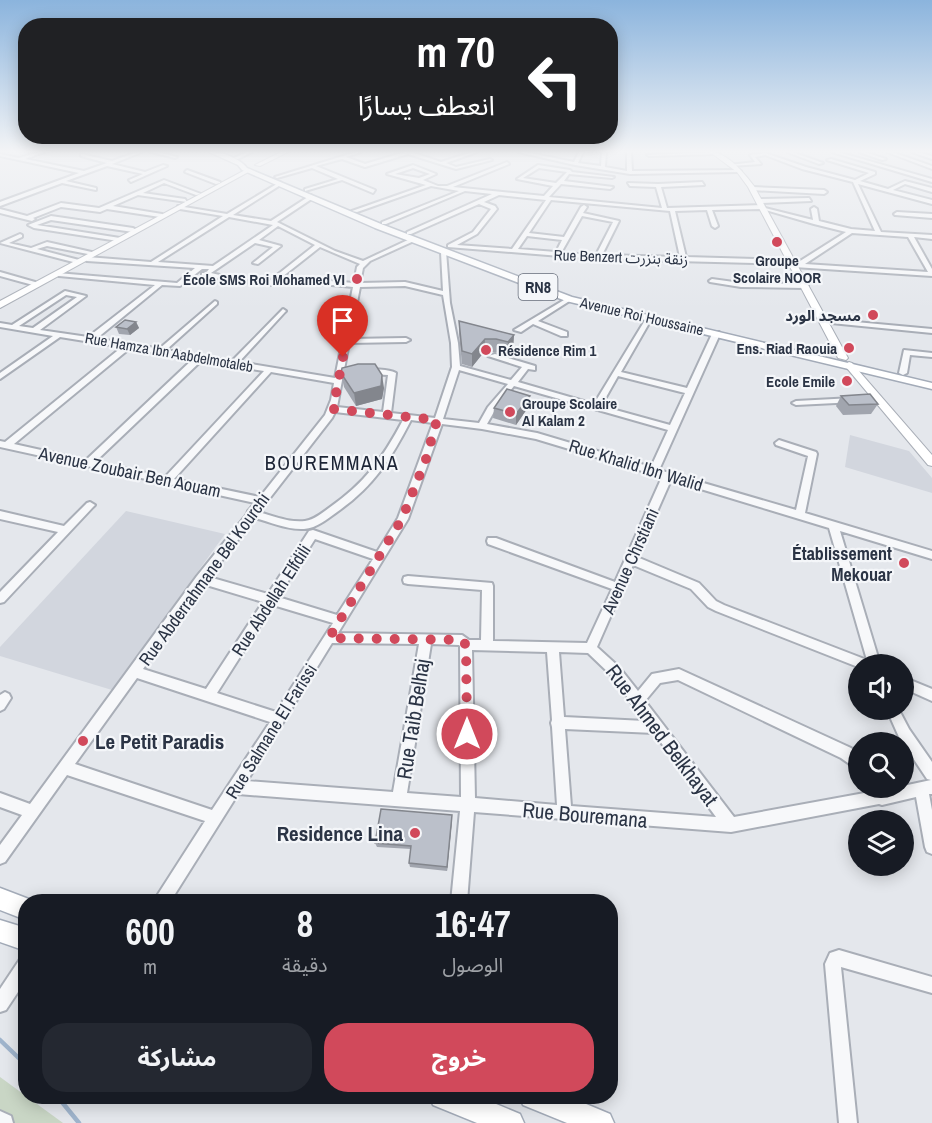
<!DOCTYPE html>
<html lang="ar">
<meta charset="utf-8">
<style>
:root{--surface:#171b24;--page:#242831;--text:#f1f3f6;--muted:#9ea1a6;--accent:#d1495b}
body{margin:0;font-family:"Archivo Narrow","Noto Sans Arabic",sans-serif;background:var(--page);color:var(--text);direction:rtl;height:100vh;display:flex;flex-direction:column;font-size:22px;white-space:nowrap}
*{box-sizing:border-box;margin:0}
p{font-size:20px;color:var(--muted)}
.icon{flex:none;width:33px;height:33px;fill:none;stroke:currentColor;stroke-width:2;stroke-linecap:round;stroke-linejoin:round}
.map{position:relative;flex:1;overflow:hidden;direction:ltr}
.details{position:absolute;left:18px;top:894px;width:600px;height:210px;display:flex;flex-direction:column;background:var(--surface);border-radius:24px;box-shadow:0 3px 15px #0003;direction:rtl}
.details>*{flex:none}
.guide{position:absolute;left:18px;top:18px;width:600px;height:126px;border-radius:24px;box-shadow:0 3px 15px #0003;direction:rtl;background:#202124;color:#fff;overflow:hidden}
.controls{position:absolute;left:848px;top:654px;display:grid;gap:12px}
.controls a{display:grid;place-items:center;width:66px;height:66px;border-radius:50%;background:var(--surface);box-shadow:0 3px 15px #0003;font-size:30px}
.pin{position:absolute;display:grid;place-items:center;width:51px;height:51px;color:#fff;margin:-62px -26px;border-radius:50% 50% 50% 0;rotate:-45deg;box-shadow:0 0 6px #0007}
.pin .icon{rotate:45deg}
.me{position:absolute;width:66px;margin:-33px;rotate:0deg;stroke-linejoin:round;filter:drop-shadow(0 0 4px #0008)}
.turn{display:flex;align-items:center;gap:21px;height:126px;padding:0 24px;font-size:27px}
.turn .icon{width:78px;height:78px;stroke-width:2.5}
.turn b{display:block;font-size:42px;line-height:51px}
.eta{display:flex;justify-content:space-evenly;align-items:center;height:102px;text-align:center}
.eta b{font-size:36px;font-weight:700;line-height:42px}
.cta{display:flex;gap:12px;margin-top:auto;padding:12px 24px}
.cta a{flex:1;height:69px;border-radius:24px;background:var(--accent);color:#fff;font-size:24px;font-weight:700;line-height:69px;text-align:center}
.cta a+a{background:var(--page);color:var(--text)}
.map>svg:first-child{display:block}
.built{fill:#d2d6de}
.green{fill:#c9d6c5}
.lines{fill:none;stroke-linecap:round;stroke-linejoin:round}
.stream{stroke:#9fb4cc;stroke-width:4.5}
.street-casing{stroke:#a9aeb7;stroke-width:4}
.secondary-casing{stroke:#a9aeb7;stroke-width:2}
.primary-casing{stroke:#a3abb8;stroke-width:3}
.street{fill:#f7f8fa;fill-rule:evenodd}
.secondary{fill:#fff;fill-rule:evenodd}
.primary{fill:#fff;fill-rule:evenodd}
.wall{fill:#a1a5ae}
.shaded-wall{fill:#83868d}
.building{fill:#bbc0ca;stroke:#83868d;stroke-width:1.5}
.route{stroke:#d1495b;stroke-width:10;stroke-dasharray:0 18}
.poi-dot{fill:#d1495b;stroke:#f4f6f9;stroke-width:2}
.labels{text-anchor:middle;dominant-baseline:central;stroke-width:4.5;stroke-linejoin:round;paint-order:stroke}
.far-street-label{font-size:15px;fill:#2b3445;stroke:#f4f6f9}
.far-poi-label{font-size:15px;font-weight:bold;fill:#2b3445;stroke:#f4f6f9;text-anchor:end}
.shield{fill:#f4f6f9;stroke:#676e7b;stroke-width:1.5}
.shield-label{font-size:16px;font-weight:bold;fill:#2b3445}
.street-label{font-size:18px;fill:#2b3445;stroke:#f4f6f9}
.poi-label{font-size:18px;font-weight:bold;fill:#2b3445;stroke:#f4f6f9;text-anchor:end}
.neighbourhood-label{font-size:20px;letter-spacing:1.5px;fill:#1d2536;stroke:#f4f6f9}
.near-street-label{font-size:21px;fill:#2b3445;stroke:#f4f6f9}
.near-poi-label{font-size:21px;font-weight:bold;fill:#2b3445;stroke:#f4f6f9;text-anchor:start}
</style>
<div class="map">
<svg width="932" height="1123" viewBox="0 0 932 1123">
<rect width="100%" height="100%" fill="#e4e7ec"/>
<g class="built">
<path d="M850,435l59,16 23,27v15l-87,-26z"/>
<path d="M126,511l99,23 -113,156 -112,-34v-9z"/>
</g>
<path class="green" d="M0,1077l63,46h-49l-14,-10z"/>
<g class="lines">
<g class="stream">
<path d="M0,1040l26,25"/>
<path d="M57,1096l22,27"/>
</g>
<g class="street-casing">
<g id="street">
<path d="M39,152h5l-19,7 59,12 23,-8 -26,-7v-2l31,7 25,-9h5l-30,12 33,8 18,-7 4,1 -36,16 -2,-2 14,-6 -36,-8 -41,15 30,7v2l-34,-7 -62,23v-4l79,-29 -79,-17v-2l19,4z"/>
<path d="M151,152h6l20,5 -2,1z"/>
<path d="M247,152h5l-14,7 -4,-1z"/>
<path d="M356,152h5l-15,5 19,7 40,-12h6l30,10 31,-10h5l-31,11 10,4 34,-8 2,1 -36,9 -48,-15 -43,13 -23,-8 -26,7 59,24 -2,3 -31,-13 -37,11v-2l33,-10 -26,-11 -35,10 -2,-1z"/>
<path d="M518,152h7l49,10 5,-10h4l-5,11 23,3 1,-14h4l-1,15 22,4v-19h4l1,19 107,-1 2,1 -2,1 -109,2 -55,-9z"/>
<path d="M715,152l2,2 -68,2 -2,-1z"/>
<path d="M787,152h5l31,11 -4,1z"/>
<path d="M832,152h6l94,27v3z"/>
<path d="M859,152h5l22,7 -4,1z"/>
<path d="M887,152h5l40,14v3z"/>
<path d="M912,152h5l15,4v3z"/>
<path d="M765,153l41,14 49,13 14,-7 -42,-13 4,-1 44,13v2l-15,7 28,8 17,-8 27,7v4l-27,-8 -12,6 39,10v4l-74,-20 23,48 51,3v4l-18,-2 18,32v7l-138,-9 -2,-1v-2l-194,-5 -150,-12v-2l25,-13 18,-23 -12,-5 -68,30h-4v-2l85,-38 -27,-3 -79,33h-4v-2l77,-31 -28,-5 -74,26 -5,-1 74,-26 -39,-11 26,-9 23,9 -13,6 15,6h9l60,-24 2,2 -56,23 91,9 9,-10 -36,-7 21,-14 32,5 2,2 42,5 -2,1 -43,-4 -5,7 49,6 -3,2 -49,-5 -12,13 113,11 -6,-21 -26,-1 -2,-3 30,1 44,-2 2,3 -43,2 6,21 96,-3 2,3 48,12 -2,-11 3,-2 3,2 2,12 32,8 24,2 -22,-49 -51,-13 -37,-14 -10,2 6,7 -30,2 -2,-1 26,-3 -5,-7zM413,168l17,6 -11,4 -24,-4zM539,168l28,4 -11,11 -33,-5zM499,195l47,5 -34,49 -55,-4 20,-11 20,-25 -2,-3 -11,-4zM551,200l119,11 10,46 -78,-2 17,-34 -36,-8 4,-6 -3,-2 -3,2 -17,30 -35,-4zM762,209l52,15 32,8 -49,31h-3v-2l-2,-1 -106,-3 -11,-46 32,-1 5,16 3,2 3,-2 -6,-16zM582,216l31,6 -17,33 -35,-2zM852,233l56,4 20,35 -123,-8zM527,236l35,4 -6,12 -38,-3z"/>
<path d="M187,170l33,12v1l-4,1 -31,-12z"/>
<path d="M164,180l37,14 -5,1 -32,-12 -21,10 42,6 2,3 -49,-7 -25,11 49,8 1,1 -3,2 -53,-8 -7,3 -39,-5 -28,11 2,1 -3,2 -32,-8v-4l27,7 34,-13 38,5z"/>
<path d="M280,182l2,2 -49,31 38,6 40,-26 2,3 -36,24 58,29 28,10 47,-22h4v2l-44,20 -7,7 -3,15 45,-1 38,9 -2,-39 5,-1 4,52 8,40 2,23 51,14 11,-13 -34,-11 7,-2 40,12v4l-7,-1 -10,13 76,22 53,-87 5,1 -31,54 66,16 25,-54 7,-2 1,2 -61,136 137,40 12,-54 -32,-11 -1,-2 4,-3 3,1 34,11 1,2 -12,59 127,38v8l-92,-28 40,133h-22v3l-142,-56 -8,-4 -17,-18 -58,-24 -36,82 22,20 19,24 14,-17 27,-5 172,79 7,6v16l-17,-12 -163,-78 -18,3 -15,18 89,116 136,-25 -2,-4h15l1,1 19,-1v-2l28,-6 -4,-1 -28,-42 -12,-27h12l10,19 23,33v32h-3l3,16v44l-5,-2 -2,-5 -9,-50 -34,8 -3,-1 -148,28 -257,-20 -7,90h-16l9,-91 -222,-17 -68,108h-17l52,-81 -138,-46 -62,87 -5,2v-19l22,-30 -22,-8v-14l30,11 167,-228 50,-62 1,-3 7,-8 -255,-56v-6l5,1 117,-95 -62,-10 -60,42v-6l53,-37 -53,-9v-4l12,2 53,-34 21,5 -46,34 48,7 67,-52 -96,-9 -3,-2 1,-1 120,10 18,-15 -108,-7 -3,-2 3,-2 64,5 72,-46 -43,-7 -2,-3 49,8zM229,217l44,8 -60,41 -55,-4zM278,226l37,19 -48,38v2h4l7,-5 75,7 -18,91 -96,-16 46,-50 1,-1 -3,-2 -51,52 -66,-11 51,-46v-2l-2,-1 -56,48 -30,-6 -33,-4 66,-54 18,1 22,-17h7l-3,4h-4v2l44,8v-2l-35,-8 44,-30 18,4 -20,16 5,1 23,-18 -22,-6zM320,247l40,17 -3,3 -3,16 -72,-6zM405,286l38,9 8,48 1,24 -17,51 -44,-5 5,-40c-7,-4 -26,-5 -33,-1l4,2 21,1 -5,37 -46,-5 12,-64 57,-1 4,-2 -4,-2 -56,1 10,-52zM66,295l11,2 -44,31 -14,-2zM129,349l64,10 -107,101 -72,-16zM201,361l63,10 -99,106 -70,-15zM459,370l49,14 -20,23 -9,16 -36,-4zM271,372l63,11 -3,17 -6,15 -65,82 -86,-18zM618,376l67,17 -15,32 -69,-19zM514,386l154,44 -17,37 -114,-34 -50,-9 8,-14zM335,412l68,8c-20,38 -38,63 -74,88 -7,5 -15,12 -24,13 -15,2 -32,-5 -46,-9l73,-94zM411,420l22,3 -35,95 -21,34 -64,-22 -4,1 -41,63 -59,-17 46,-59c15,4 33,12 49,11 13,-1 23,-10 33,-17 36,-25 54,-53 74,-92zM442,424l40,5 54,10 126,38 -47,105 -119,-44h-8l-1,3 1,3 124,45 -25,54 -94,-2v-55l-1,-3 -84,-7 -4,1 -1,3 1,3 4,1 74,6 -1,50h-12l-7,-5 -124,-2 70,-114zM671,480l158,48 38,132 -143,-55 -8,-4 -17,-18 -62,-26zM315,539l58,20 -36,56 -59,-18zM203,584l60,18 -57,87 -63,-20zM273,605l60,18 -57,89 -59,-19zM332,643l87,1 -26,148 -146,-11zM431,644l28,1 1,1 1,151 -54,-4zM472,650l75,2 5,68 -1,3 1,4 5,78 -82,-7zM559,652l29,1 23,22 34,46 -81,-4zM137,678l133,44 -58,88 -137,-46zM565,729l89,4 62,84 -145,-11z"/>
<path d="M753,187l71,3 3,2 -3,2 -73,-4z"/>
<path d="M809,198l2,3 -51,2 -3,-2 3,-2z"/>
<path d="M897,212l35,2v4l-37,-3 -1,-1z"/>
<path d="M51,216l82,12 3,2 -3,2 -82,-12 -14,5 83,13 1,1 -3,2 -84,-13 -6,-3z"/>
<path d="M20,234l2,1v2l-13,6 22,5 16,-6 49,11 -3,2 -46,-9 -10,3 42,11v2l-2,1 -77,-20z"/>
<path d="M0,272l35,10 1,1 -3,2 -33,-9z"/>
<path d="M712,279l29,4 64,1 3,2 -3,2 -64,-1 -31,-5 -1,-1z"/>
<path d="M569,297l3,2 -1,1 -33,21 29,11v4h-6l-28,-12 -12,8 -7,-2z"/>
<path d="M823,319l109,10v4l-111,-11v-2z"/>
<path d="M904,350l28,3v4l-22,-2 -3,18 -4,2 -4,-2z"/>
<path d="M853,398h3v4l-60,3 -4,-2 4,-2z"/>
<path d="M90,502l5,3 -2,2 -89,95 -4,1v-11l58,-60 -58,-13v-8l64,15 23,-23z"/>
<path d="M903,677l29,12v12l-29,-13z"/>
<path d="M5,692l4,2 2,4 -7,11 -4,2v-16z"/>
<path d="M839,950l93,27v16l-91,-26 16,156h-18l-14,-159 5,-11z"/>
<path d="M26,957v23l-20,30 -6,2v-23l20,-30z"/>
<path d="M0,1111l11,5 2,7h-13z"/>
</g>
</g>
<g class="secondary-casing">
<g id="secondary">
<path d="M281,152h7l-28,14 -5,-1z"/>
<path d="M710,152c16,-1 35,22 44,34l94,172 -2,2 -8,-2 -90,-171 -11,-15z"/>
<path d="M247,169l5,1 -252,138v-7z"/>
<path d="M849,362l3,1 80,92v11l-4,-1 -82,-98 -2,-2z"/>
</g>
</g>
<g class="primary-casing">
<g id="primary">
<path d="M209,152c11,-1 31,6 38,16l134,56 191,73 360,86v6l-366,-88 -191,-73 -133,-58 -4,-5z"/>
<path d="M0,888l34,13 -8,1v18l-26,-10z"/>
<path d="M0,920l26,8v23l-26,-9z"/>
<path d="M429,1096h48l43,18 4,9h-47l-44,-18z"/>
<path d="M519,1096h48l43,18 4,9h-47l-44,-18z"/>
</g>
</g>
<use href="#street" class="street"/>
<use href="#secondary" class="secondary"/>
<use href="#primary" class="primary"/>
</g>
<g class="wall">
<path d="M459,321l55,14 -1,13 -6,7 -11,-3h-12l-12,15 -10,-3 -3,-30z"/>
<path d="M136,322l3,6 -9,7 -11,-1 -3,-7z"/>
<path d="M341,373l43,15 -2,11 -26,7 -12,-19z"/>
<path d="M841,396l37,8 -7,10 -28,1 -7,-9z"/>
<path d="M529,406l-13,19 -23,-7 1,-10z"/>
<path d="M452,820l-5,51 -37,-4 -1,-4 2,-14 -34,-2 -2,-4z"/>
</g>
<g class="shaded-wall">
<path d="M136,322l3,6 -9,7 -3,-6z"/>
<path d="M514,335l-1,13 -6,7 1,-13z"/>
<path d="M485,339l-1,13 -12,15v-13z"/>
<path d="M382,375l2,13 -2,11 -26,7 -2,-13z"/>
<path d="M530,396l-1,10 -13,19v-11z"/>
<path d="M452,815v5l-5,51v-4z"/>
</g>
<g class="building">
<path d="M125,320l11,2 -9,7 -11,-2z"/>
<path d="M459,321l55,14 -6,7 -12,-3h-11l-13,15 -10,-3z"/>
<path d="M358,364h17l7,11 -1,11 -27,7 -13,-20 1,-5z"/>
<path d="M507,389l23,7 -14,18 -22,-6z"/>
<path d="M870,394l8,10 -29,1 -8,-9z"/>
<path d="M381,809l71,6 -5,52 -38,-4 2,-17 -36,-3z"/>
</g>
<linearGradient id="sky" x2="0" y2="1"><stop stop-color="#8bb4dd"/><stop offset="0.49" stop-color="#f3f4f6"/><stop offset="1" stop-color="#f3f4f6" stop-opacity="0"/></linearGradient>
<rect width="932" height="309" fill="url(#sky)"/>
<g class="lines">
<path class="route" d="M343,357l-10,52 104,11 -11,39 -24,60 -73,119 133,2 4,5 1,89"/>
</g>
<g class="poi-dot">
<circle cx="777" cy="242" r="6"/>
<circle cx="357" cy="279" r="6"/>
<circle cx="873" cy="315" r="6"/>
<circle cx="849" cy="348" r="6"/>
<circle cx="486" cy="350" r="6"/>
<circle cx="847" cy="381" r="6"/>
<circle cx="510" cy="412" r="6"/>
<circle cx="904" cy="563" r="6"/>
<circle cx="83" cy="741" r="6"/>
<circle cx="415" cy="833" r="6"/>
</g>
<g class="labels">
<g class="far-street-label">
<text transform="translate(621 257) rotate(2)">Rue Benzert زنقة بنزرت</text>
<text transform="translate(642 316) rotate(13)">Avenue Roi Houssaine</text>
<text transform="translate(169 352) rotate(10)">Rue Hamza Ibn Aabdelmotaleb</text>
</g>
<g class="far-poi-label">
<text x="777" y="260" text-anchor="middle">Groupe<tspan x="777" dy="17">Scolaire NOOR</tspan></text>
<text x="345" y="279">École SMS Roi Mohamed VI</text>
<text x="861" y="315">مسجد الورد</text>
<text x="837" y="348">Ens. Riad Raouia</text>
<text x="498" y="350" text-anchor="start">Résidence Rim 1</text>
<text x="835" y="381">Ecole Emile</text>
<text x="522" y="403" text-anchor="start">Groupe Scolaire<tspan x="522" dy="17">Al Kalam 2</tspan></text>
</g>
<rect class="shield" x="518.5" y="274" width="39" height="26" rx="4.5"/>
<g class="shield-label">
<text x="538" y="287">RN8</text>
</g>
<g class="street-label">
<text transform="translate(636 465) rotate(17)">Rue Khalid Ibn Walid</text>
<text transform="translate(130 472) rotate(12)">Avenue Zoubair Ben Aouam</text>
<text transform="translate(630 561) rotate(-66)">Avenue Chrstiani</text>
<text transform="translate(204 579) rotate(-54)">Rue Abderrahmane Bel Kourchi</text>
<text transform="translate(271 600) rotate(-57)">Rue Abdellah Elfdili</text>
<text transform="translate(271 731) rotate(-58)">Rue Salmane El Farissi</text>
</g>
<g class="poi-label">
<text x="892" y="553">Établissement<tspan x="892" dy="21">Mekouar</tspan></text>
</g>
<g class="neighbourhood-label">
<text x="332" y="462">BOUREMMANA</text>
</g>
<g class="near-street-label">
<text transform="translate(413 719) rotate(-81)">Rue Taib Belhaj</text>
<text transform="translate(662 735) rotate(53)">Rue Ahmed Belkhayat</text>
<text transform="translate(585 815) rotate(5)">Rue Bouremana</text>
</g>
<g class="near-poi-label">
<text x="95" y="741">Le Petit Paradis</text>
<text x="403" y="833" text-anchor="end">Residence Lina</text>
</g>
</g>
</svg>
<div class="controls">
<a><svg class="icon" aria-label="sound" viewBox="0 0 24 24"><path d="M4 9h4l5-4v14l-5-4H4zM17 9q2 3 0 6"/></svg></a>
<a><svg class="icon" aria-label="search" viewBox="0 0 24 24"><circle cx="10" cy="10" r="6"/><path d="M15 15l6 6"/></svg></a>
<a><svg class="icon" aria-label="layers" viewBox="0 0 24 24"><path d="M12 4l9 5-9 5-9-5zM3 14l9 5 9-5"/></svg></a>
</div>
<div class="pin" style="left:343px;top:357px;background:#d93025"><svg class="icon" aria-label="arrive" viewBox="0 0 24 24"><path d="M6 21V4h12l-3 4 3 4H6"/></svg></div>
<svg class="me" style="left:467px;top:734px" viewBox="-20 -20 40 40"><circle r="17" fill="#d1495b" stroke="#fff" stroke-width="3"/><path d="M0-11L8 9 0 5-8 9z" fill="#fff"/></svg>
<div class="guide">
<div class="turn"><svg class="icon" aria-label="left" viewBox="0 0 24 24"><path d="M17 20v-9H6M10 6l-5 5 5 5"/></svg><div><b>70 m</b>انعطف يسارًا</div></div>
</div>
<section class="details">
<div class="eta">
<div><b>16:47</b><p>الوصول</p></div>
<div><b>8</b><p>دقيقة</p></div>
<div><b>600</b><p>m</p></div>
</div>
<div class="cta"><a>خروج</a><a>مشاركة</a></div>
</section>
</div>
